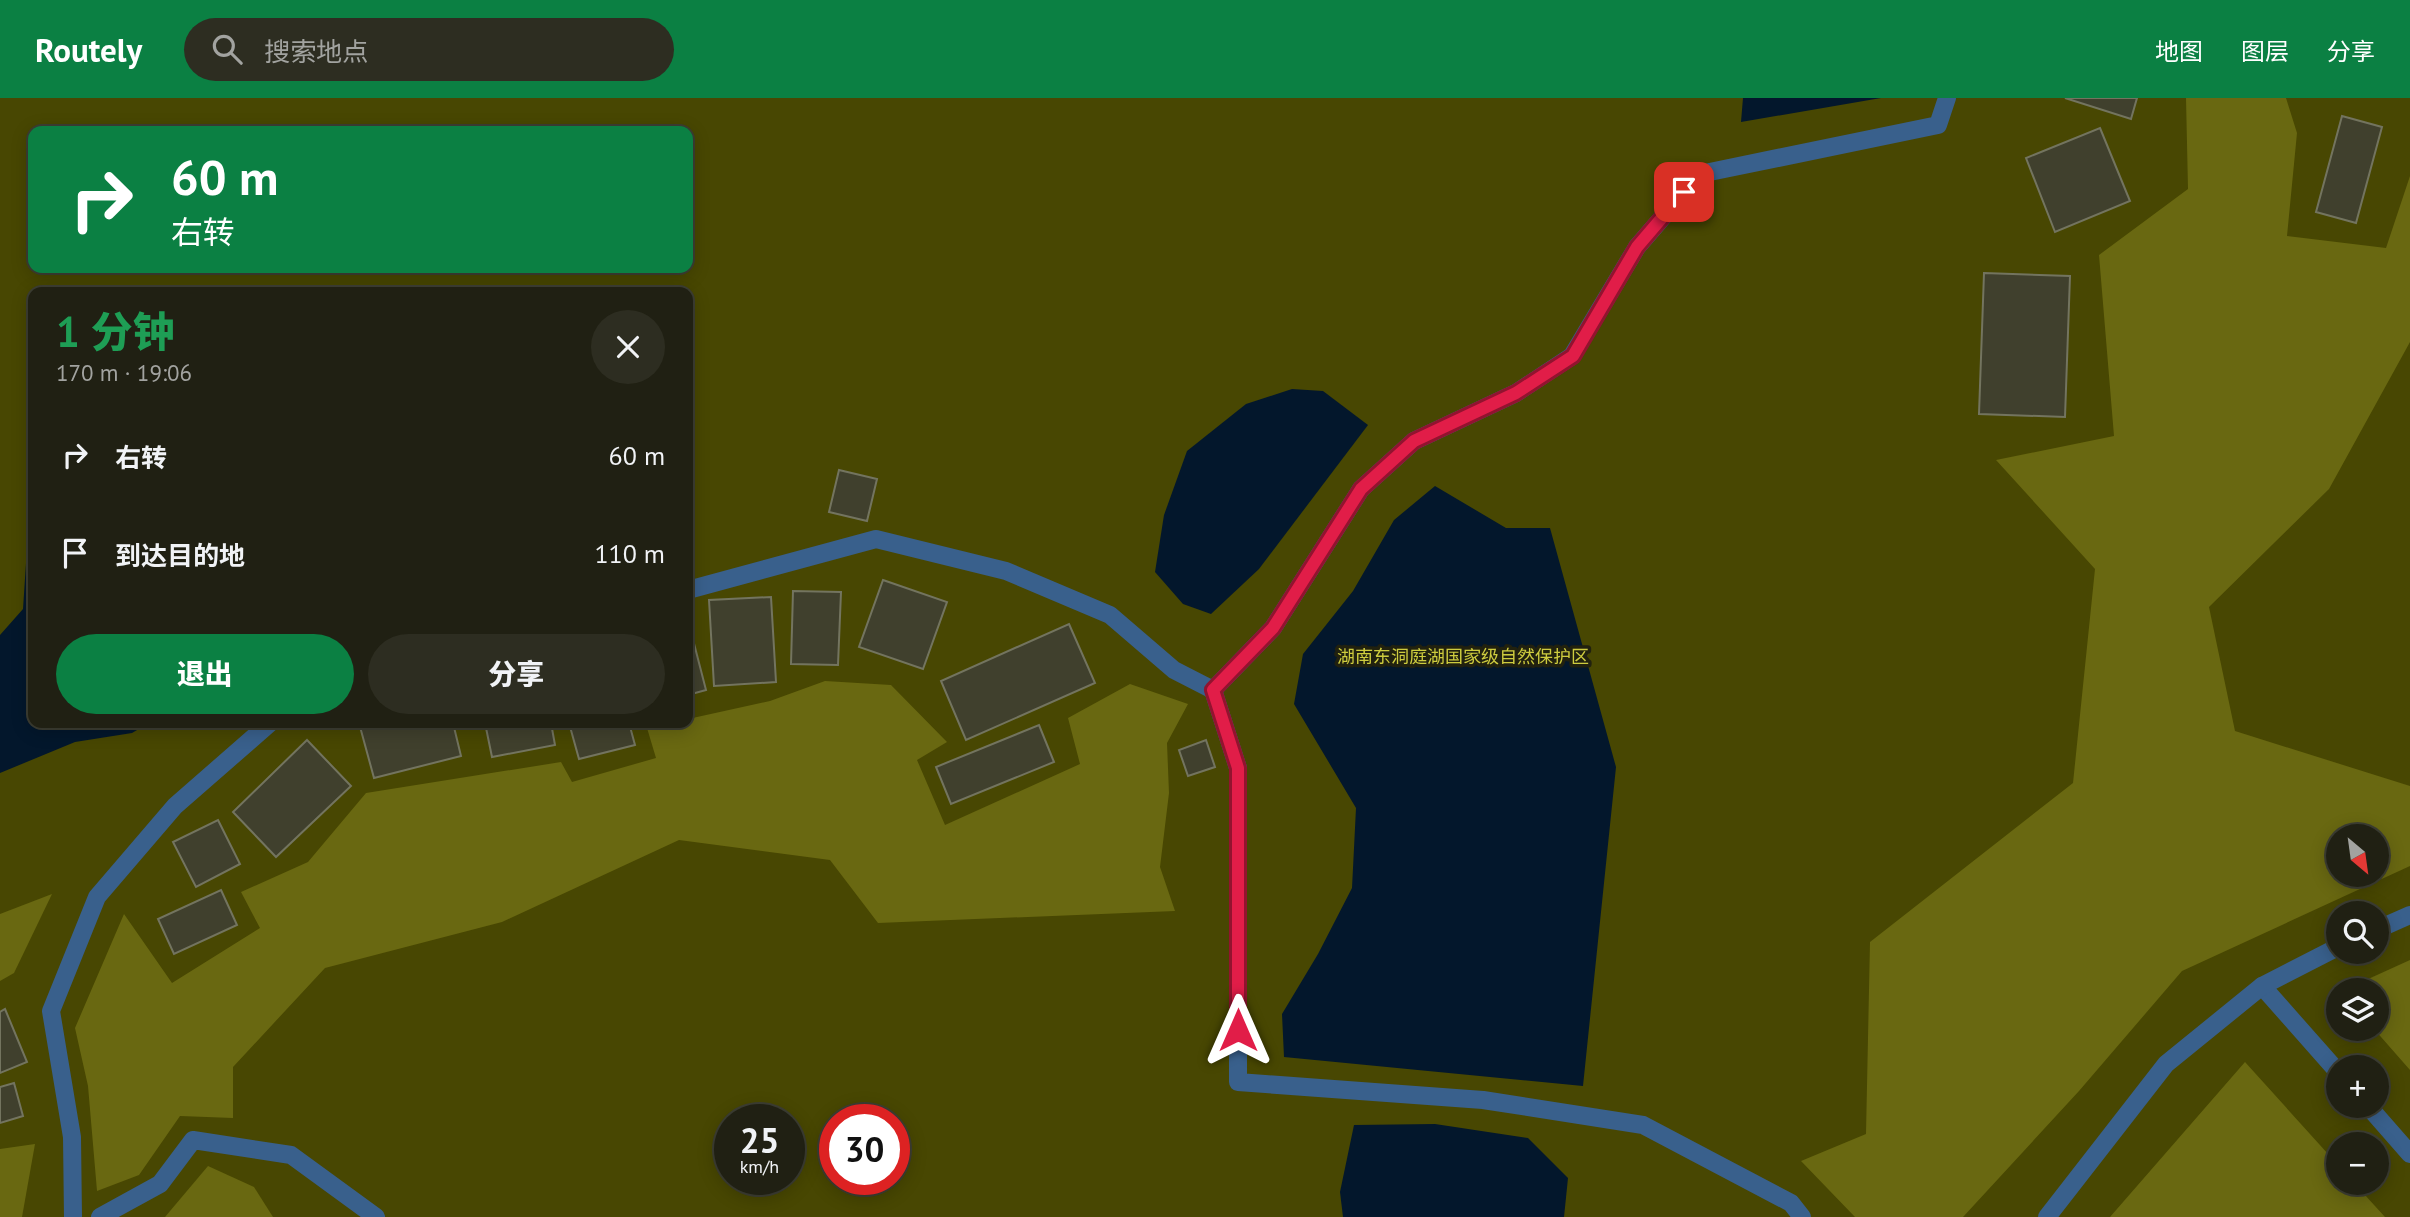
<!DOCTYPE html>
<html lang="zh">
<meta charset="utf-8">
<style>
:root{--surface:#202013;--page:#2d2d21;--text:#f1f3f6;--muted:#a2a3a0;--line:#3d3e33;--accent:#0b8043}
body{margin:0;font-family:"PT Sans","Noto Sans SC",sans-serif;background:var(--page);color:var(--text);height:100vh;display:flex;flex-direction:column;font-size:26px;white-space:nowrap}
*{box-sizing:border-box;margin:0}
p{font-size:23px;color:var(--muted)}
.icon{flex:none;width:38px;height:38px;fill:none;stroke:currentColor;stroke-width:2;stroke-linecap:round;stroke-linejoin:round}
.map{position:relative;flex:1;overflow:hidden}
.panel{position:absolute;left:28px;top:189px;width:665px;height:441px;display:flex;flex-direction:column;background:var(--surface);border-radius:14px;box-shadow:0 4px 18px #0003,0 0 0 2px var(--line)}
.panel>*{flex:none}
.banner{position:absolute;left:28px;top:28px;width:665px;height:147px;border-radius:14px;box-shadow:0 4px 18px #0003,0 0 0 2px var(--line);background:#0b8043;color:#fff;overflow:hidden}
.needle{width:46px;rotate:151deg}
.controls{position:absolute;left:2326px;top:726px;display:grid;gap:14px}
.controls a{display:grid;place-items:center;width:63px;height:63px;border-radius:50%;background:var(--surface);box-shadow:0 4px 18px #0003,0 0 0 2px var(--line);font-size:35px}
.speed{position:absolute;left:714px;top:1006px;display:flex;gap:14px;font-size:35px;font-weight:700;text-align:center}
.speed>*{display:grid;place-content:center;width:91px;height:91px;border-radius:50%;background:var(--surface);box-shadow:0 4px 18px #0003,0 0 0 2px var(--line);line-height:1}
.speed small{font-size:18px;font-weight:400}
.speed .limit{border:10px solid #d22;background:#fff;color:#111}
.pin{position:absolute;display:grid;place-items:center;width:60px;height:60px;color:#fff;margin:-30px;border-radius:14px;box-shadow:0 4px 10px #0006}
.me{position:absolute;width:77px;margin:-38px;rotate:0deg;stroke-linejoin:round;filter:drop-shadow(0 0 5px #0008)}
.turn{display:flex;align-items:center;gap:24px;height:147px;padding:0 28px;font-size:32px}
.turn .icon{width:91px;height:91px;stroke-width:2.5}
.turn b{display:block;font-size:49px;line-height:60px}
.round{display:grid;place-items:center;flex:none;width:74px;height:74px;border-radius:37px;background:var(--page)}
.head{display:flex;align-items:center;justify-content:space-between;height:119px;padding:0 28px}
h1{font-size:42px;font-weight:800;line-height:52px;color:#1e9e55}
.button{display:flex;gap:14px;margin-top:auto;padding:14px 28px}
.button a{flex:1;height:80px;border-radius:42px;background:var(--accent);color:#fff;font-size:28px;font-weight:800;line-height:80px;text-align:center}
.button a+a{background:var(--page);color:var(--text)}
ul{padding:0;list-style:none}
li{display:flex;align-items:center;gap:21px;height:98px;padding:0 28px}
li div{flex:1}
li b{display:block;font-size:26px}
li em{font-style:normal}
header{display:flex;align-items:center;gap:42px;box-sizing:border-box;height:98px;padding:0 35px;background:var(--accent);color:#fff}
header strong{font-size:33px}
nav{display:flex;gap:38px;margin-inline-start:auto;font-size:24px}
.search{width:490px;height:63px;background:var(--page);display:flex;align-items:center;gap:18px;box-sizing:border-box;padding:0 24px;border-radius:38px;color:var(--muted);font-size:26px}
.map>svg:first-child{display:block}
.green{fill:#484702;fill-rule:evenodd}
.forest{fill:#696811;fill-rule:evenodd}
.water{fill:#03172c}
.building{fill:#40402d;stroke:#73745f;stroke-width:2}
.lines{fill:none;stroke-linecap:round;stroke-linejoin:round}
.street{stroke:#39608c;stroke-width:18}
.route-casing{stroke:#92132f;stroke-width:18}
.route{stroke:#e11d48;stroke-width:12}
.labels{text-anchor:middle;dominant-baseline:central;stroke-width:7;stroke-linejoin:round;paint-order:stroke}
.park-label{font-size:18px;fill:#cecc3f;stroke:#21210f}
</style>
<header>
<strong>Routely</strong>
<div class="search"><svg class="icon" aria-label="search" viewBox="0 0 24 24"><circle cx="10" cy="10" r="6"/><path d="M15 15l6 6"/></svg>搜索地点</div>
<nav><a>地图</a><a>图层</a><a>分享</a></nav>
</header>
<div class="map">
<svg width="2410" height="1119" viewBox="0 0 2410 1119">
<rect width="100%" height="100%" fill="#2b2b19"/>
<path class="green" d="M0,0h2410v1119h-2410zM33,33h655v137h-655zM33,194h655v431h-655zM2338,738h38v39h-38zM2338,816h38v38h-38zM2338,892h38v39h-38zM2338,970h38v38h-38zM730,1022h59v60h-59zM835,1022h59v60h-59zM2338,1046h38v39h-38z"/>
<g class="forest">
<path d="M2186,0h100l11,35 -10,103 99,12 24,-72v166l-81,147 -120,118 26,124 175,55v80l-228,105 -103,120 -116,126h-108l-54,-56 65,-27 4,-192 203,-159 22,-214 -99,-109 118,-24 -15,-181 89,-66zM2338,738h38v39h-38z"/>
<path d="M825,583l66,4 56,57 -30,18 28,65 135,-61 -12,-46 62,-34 58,20 -21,39 2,50 -9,74 15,44 -297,12 -48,-63 -151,-20 -177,82 -177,46 -92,99v51l-53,-2 -41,59 -42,16 -9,-105 -13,-58 49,-114 48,69 88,-55 -19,-36 67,-30 58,-69 195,-31 11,20 84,-24 -9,-30 22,-5h19v-4l82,-18z"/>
<path d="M52,796l-38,79 -14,8v-67z"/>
<path d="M2410,862v110l-36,-41h2v-39h-32z"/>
<path d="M2245,964l93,103v18h16l31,34h-275z"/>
<path d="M35,1046l-13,73h-22v-68z"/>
<path d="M208,1068l46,21 19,30h-108z"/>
</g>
<g class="water">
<path d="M1743,0h138l-140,24z"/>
<path d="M1292,291l31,2 45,34 -109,144 -48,45 -28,-10 -28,-32 9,-57 23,-64 59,-47z"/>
<path d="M33,378v247h116l-17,10 -57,9 -75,31v-138l23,-26 5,-76 -1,-54z"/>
<path d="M1435,388l71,42h44l66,239 -33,319 -299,-29 -2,-43 36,-60 34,-66 4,-80 -62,-104 9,-50 50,-63 41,-71z"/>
<path d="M1435,1026l93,14 40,40 -4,39h-221l-3,-25 14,-67z"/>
</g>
<g class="building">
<path d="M2065,0h72l-6,21z"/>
<path d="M2342,18l40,11 -26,96 -40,-11z"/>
<path d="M2100,30l30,73 -75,31 -29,-74z"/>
<path d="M1984,175l86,3 -5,141 -86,-3z"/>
<path d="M839,372l38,9 -10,42 -38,-9z"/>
<path d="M883,482l64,22 -24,67 -64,-22z"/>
<path d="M793,493l48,1 -3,73 -47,-1z"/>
<path d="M771,499l5,85 -62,4 -5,-86z"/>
<path d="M1069,526l26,59 -129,57 -25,-59z"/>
<path d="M688,530h2l16,62 -18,5z"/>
<path d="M359,625h94l8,33 -87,22z"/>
<path d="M485,625h66l4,22 -63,12z"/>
<path d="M569,625h60l6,22 -56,14z"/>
<path d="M1039,627l15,37 -103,42 -15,-37z"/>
<path d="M307,642l44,46 -75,71 -43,-45z"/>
<path d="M1206,642l9,27 -27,9 -9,-26z"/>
<path d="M218,722l22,44 -44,23 -23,-45z"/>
<path d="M221,792l16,35 -63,29 -16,-35z"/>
<path d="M5,911l22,53 -27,11v-61z"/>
<path d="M14,985l9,33 -23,7v-36z"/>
</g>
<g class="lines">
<g class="street">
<path d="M688,492l188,-51 130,32 104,44 64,55 39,20 60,-62 88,-139 53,-48 102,-48 56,-37 65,-109 63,-73 238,-49 9,-27"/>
<path d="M1213,592l25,78v314l245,18 160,25 148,78 11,14"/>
<path d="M2376,832l34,-15"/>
<path d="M2262,888l76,86"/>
<path d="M2368,1008l42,48"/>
<path d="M73,1119l-1,-80 -21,-126 46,-114 78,-91 95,-83"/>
<path d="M100,1119l60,-33 33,-44 98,15 85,62"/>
<path d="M2047,1119l119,-153 96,-78 76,-39"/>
</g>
</g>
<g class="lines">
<g class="route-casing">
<path id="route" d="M1238,932v-262l-25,-78 60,-62 88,-139 53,-48 102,-48 57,-37 64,-109 47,-55"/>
</g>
<use href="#route" class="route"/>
</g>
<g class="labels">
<g class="park-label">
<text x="1463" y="558">湖南东洞庭湖国家级自然保护区</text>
</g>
</g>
</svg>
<div class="controls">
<a><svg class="needle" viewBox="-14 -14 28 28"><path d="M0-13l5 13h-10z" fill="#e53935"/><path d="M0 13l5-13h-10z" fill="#a2a3a0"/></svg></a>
<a><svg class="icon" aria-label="search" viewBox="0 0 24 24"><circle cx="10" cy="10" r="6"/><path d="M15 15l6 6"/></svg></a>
<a><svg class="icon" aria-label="layers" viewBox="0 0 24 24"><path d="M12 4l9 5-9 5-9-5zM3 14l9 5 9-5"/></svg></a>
<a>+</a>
<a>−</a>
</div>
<div class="speed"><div>25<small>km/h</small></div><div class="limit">30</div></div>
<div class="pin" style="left:1684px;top:94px;background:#d93025"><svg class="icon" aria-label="arrive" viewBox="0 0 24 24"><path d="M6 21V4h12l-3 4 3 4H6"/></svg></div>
<svg class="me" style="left:1238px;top:932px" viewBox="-20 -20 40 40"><path d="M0-17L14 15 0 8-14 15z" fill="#e11d48" stroke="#fff" stroke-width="4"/></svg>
<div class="banner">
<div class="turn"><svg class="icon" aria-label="right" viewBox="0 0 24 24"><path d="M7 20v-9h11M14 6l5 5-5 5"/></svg><div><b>60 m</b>右转</div></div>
</div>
<section class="panel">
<div class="head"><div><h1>1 分钟</h1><p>170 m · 19:06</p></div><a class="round"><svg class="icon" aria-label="close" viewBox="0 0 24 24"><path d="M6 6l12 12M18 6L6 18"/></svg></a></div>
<ul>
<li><svg class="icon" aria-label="right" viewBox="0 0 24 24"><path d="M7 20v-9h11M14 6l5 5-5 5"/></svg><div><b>右转</b></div><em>60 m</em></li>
<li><svg class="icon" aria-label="arrive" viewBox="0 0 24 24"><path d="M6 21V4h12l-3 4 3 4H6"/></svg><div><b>到达目的地</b></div><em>110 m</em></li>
</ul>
<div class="button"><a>退出</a><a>分享</a></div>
</section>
</div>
